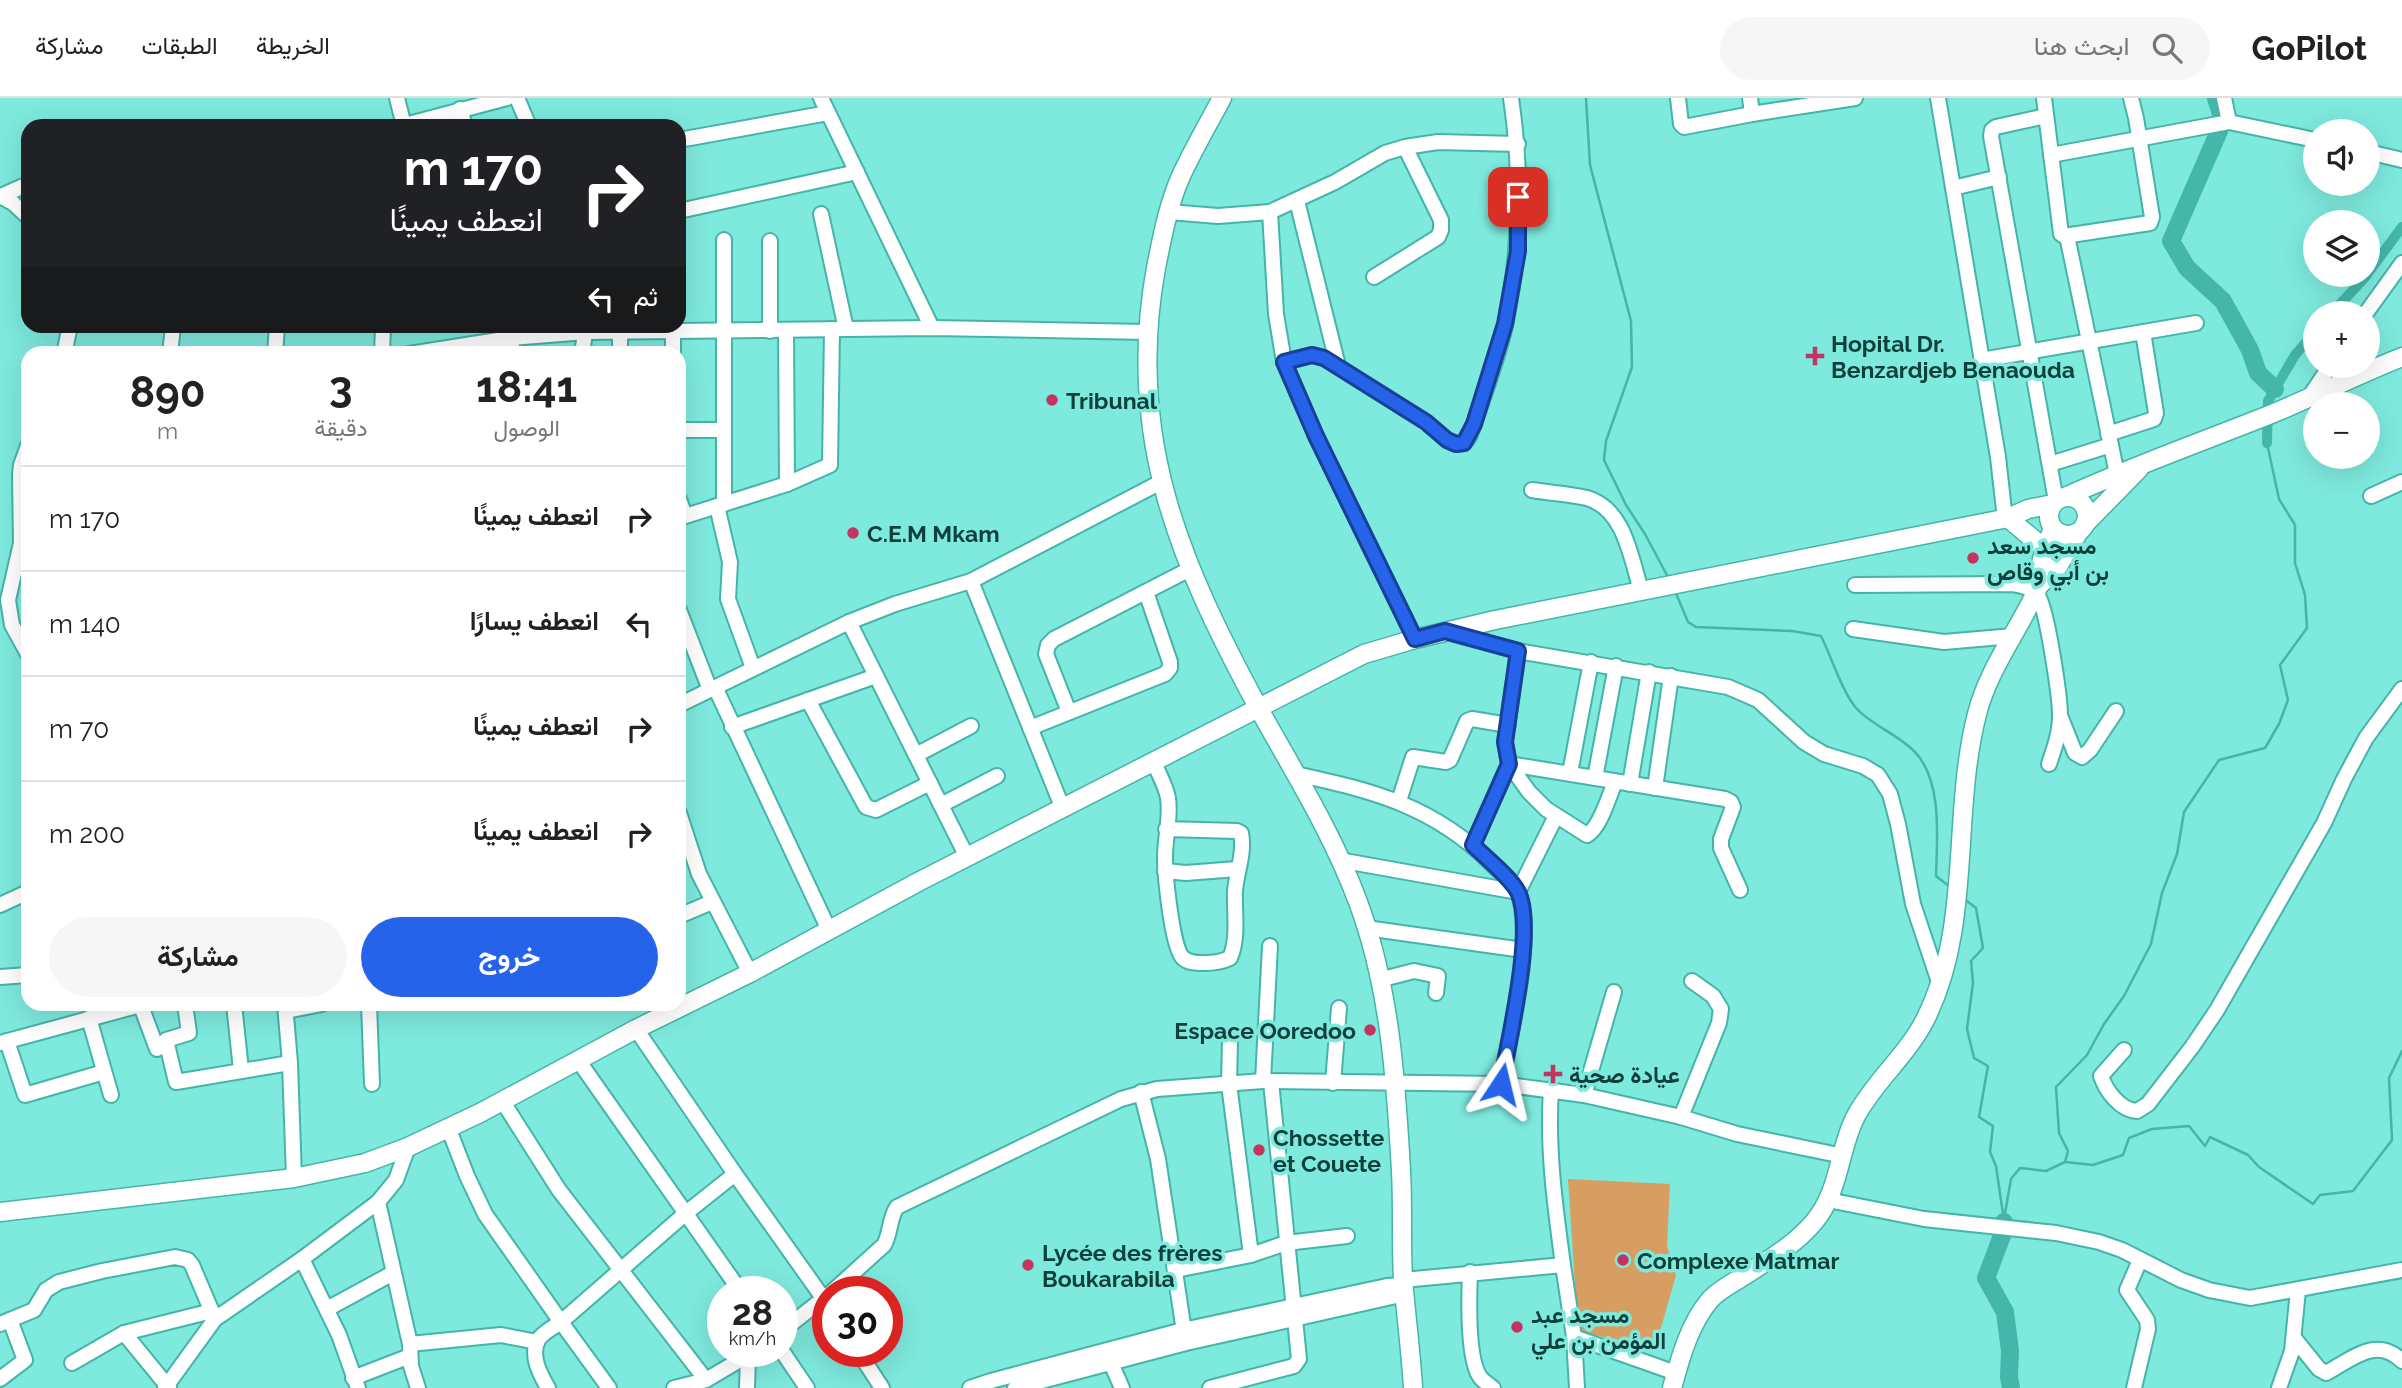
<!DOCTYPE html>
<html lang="ar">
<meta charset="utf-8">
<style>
:root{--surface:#fff;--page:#f6f6f6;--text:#222;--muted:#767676;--line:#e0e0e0;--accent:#2563eb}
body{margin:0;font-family:Raleway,Vazirmatn,sans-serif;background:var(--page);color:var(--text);direction:rtl;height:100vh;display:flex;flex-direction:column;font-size:26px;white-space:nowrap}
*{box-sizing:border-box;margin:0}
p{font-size:23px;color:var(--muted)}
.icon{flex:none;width:38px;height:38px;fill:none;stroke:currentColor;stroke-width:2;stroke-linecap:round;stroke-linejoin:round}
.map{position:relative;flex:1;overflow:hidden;direction:ltr}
.details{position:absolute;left:21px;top:248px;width:665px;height:665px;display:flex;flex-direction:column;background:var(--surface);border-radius:21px;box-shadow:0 7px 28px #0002;direction:rtl}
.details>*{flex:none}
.top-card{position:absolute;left:21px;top:21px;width:665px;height:214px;border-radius:21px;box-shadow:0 7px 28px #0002;direction:rtl;background:#202124;color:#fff;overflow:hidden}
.buttons{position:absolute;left:2303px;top:21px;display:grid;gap:14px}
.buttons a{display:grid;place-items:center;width:77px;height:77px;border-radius:50%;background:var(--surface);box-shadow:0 7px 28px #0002;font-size:35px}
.speed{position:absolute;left:707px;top:1178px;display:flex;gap:14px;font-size:35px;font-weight:700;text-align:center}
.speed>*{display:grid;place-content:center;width:91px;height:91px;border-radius:50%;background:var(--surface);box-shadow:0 7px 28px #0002;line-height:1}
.speed small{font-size:18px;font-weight:400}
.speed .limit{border:10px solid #d22;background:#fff;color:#111}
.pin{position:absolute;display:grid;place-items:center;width:60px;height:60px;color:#fff;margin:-30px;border-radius:14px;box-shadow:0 4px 10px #0006}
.me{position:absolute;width:77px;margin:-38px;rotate:10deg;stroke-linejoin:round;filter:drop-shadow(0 0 5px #0008)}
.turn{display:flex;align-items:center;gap:24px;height:147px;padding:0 28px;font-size:32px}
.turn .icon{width:91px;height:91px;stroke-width:2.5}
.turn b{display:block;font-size:49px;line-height:60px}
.then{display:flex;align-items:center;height:66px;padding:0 28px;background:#0003;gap:14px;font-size:26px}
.eta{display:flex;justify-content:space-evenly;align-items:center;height:119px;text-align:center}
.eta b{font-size:42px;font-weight:700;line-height:49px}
.cta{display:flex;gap:14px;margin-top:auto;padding:14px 28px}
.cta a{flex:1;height:80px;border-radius:42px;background:var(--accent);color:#fff;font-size:28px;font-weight:700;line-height:80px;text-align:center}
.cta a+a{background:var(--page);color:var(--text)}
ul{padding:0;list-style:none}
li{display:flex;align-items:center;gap:21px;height:105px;padding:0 28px;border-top:2px solid var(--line)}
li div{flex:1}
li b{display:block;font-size:26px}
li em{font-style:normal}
header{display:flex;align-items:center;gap:42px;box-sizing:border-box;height:98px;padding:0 35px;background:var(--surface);border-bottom:2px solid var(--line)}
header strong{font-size:33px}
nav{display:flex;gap:38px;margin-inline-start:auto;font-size:24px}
.search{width:490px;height:63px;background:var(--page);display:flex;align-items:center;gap:18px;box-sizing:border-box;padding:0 24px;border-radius:38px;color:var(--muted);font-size:26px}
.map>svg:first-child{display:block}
.green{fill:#d89d61}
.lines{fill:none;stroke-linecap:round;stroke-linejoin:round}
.stream{stroke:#44b6aa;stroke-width:2.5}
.canal{stroke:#44b6aa;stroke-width:10}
.river{stroke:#44b6aa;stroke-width:18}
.minor-casing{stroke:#45b4a9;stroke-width:18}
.major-casing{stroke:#45b4a9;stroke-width:21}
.minor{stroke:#fff;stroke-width:14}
.major{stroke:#fff;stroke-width:18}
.route-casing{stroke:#184099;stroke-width:18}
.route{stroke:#2563eb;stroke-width:12}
.poi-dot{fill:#c23563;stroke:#7ee9dd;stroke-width:2.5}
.labels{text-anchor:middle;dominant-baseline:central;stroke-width:7;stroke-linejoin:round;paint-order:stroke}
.poi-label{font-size:23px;font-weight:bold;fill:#10403b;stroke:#7ee9dd;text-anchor:start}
</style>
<header>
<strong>GoPilot</strong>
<div class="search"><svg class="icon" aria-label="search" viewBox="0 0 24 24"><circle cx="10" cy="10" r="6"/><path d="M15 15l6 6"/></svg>ابحث هنا</div>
<nav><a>الخريطة</a><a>الطبقات</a><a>مشاركة</a></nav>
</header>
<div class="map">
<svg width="2402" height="1290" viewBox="0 0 2402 1290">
<rect width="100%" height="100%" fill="#7ee9dd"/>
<path class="green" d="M1568,1081l102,5 -3,62 9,29 -21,74 -77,-18z"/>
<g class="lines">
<g class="stream">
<path d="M1586,0l4,67 41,156 1,46 -26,74 -2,19 22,45 19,29 24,45"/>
<path d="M1675,493l13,31 8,5 96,4 29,5c10,20 22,58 36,73 16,17 40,25 57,42 29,29 23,88 22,125l14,11"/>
<path d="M1963,800l13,10 7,40 -12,13 2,22 -6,46 7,29 14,8 -9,51 14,9 -3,26 6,14 8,55"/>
<path d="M2065,1064l3,-11 -9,-18 -3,-46 31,-32 17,-31 20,-28 27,-52 11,-51 15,-39 7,-42 35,-52 46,-12 14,-24 9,-24 -8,-35 27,-37 -2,-33 -10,-32v-38l-16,-26 -12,-56"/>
<path d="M2004,1121l7,-40 9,-11 26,3 19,-9 28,3 30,-10 6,-17 23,-9 37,-3 16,20 5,-9 38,18 11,12 54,37 7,-9 33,-4 39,-51 -3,-62 13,-27"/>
</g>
<g class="canal">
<path d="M2368,175l34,-46"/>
<path d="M2332,215l35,-38"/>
<path d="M2267,345l1,-42 27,-46 20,-23"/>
</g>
<g class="river">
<path d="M2216,0l6,19 -3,14 -48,110 16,27 36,33 27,49 8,23 17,16"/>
<path d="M2004,1124l-1,11 -17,45 19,34 5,39 -1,26 2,11"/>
</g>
<g class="minor-casing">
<g id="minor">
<path d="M397,0l7,28"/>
<path d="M517,0l12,28"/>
<path d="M821,0l111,230"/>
<path d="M1678,0l3,26 3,3 68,-13"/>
<path d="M1750,0l2,16 103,-16"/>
<path d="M1938,0l60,359 7,62"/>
<path d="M2044,0l17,136 3,2 86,-13 2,-6 -16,-99 -5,-20"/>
<path d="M2224,0l5,24"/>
<path d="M460,11l5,17"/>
<path d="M2046,18l-50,11 -4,3 -1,6 65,365"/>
<path d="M401,28l106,-28"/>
<path d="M679,42l149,-27"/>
<path d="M2368,54l34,8"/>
<path d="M2051,57l178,-33 86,18"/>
<path d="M1953,90l46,-11"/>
<path d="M0,98l13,7 15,14"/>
<path d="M1,98l27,-12"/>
<path d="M1297,103l41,165"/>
<path d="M679,113l178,-39"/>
<path d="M1169,114l49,4 52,-4"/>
<path d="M821,116l25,115"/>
<path d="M2067,138l50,238"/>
<path d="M1374,179l64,-40 3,-7v-10l-36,-73"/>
<path d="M2366,215l36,-50"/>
<path d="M509,228l4,28"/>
<path d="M786,232l1,154"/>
<path d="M770,233v-90"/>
<path d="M64,256l6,-28"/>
<path d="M170,256l3,-28"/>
<path d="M275,256l2,-28"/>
<path d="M382,256l1,-28"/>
<path d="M409,256l102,-16 75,-6 346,-4 216,4"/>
<path d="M582,256l4,-28"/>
<path d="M620,256v-28"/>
<path d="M673,256v-28"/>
<path d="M1981,262l215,-37"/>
<path d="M1284,264l28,-7 12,3 102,64 21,18 9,4 8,-1 5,-6 5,-13c11,-34 25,-68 32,-103 15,-74 16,-148 5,-223"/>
<path d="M2310,298l20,-30"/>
<path d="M679,332h45"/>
<path d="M2108,336l46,-15 2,-6 -13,-81"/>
<path d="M28,348l-7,19 -1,10 1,68 -13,57 4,25 16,29"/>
<path d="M2050,366l61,-19"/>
<path d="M1532,392c18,3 38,4 55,8 38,11 44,61 54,92"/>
<path d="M2371,398l31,-14"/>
<path d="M679,401l6,17"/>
<path d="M724,406v-264"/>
<path d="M717,408l13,56 -2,37 25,69"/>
<path d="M679,420l108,-34 43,-19 2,-136"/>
<path d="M971,483l92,228"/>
<path d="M1855,487l157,-1c8,1 19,3 25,10 10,12 23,104 23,122 0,17 -6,33 -11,48"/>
<path d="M679,512l31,80"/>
<path d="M849,524l118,235"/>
<path d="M1853,531l91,13 69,-6"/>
<path d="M1447,534l71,19 210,36 30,13 46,42 20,12 39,12 15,9 12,19 8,30 15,80 27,81"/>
<path d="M1415,541l-99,-203 -32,-74 -8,-48 -6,-102 65,-30 50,-29 20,-6 33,-5 80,2"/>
<path d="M1518,553l-13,91 4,22 20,28 17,17 41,26c13,-7 22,-39 28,-53"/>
<path d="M715,589l114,243"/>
<path d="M808,602l58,107 10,3 54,-27"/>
<path d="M679,607l170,-83 46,-18 76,-23 190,-99"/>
<path d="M1069,614l-23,-58 2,-9 6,-6 136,-70"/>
<path d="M2061,620l14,35 7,4 8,-7 26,-39"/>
<path d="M732,629l144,-51"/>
<path d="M1030,630l135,-54 5,-6v-6l-24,-70"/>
<path d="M916,657l55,-29"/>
<path d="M1154,664c4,11 12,24 14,36 3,19 -3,40 -3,59 0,18 7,91 18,101 6,5 13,5 21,5 9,0 18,-1 26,-5 9,-20 4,-47 5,-68 2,-18 10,-39 6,-57l-4,-2 -71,-2"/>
<path d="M1570,675l21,-111"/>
<path d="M1296,676c78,17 137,32 195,89 9,9 24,20 28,32 15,46 -9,139 -18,189"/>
<path d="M1595,680l21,-112"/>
<path d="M1630,686l19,-112"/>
<path d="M1655,690l16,-112"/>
<path d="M1399,703l14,-44 33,5 4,-2 17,-39 5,-2 36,6"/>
<path d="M941,707l56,-29"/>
<path d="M679,715l20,61 51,99"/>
<path d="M1473,747l36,-81 216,35 6,3 2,5 -12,32v9l19,42"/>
<path d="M1339,762l179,32 38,-76"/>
<path d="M1165,773l21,2 51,-4"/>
<path d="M0,807l28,-13"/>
<path d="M679,818l33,-14"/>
<path d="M1366,830l157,22"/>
<path d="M0,879l28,-2"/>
<path d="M1379,882l35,-9 24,5 -2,17"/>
<path d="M185,906l4,29 -23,7 10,42 114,-19"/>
<path d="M234,906l7,66"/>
<path d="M285,906l5,59 4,115"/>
<path d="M369,906l3,80"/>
<path d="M141,908l16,43"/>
<path d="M286,913l36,-7"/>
<path d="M89,920l22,77"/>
<path d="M636,931l99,145"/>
<path d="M1230,941l-1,45 22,171"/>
<path d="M7,943l18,54 79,-23"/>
<path d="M0,945l144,-39"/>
<path d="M2124,952l-23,26c5,15 19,34 36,35l11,-7 44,-57 25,-37 107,-187 20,-44 22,-41 36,-49"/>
<path d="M578,962l163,232"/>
<path d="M1263,983l7,-135"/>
<path d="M1333,985l6,-75"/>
<path d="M1551,991c-4,60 4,117 12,176"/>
<path d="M1141,994l17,67 27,179"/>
<path d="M1584,997l30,-103"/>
<path d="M503,1004l56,88 147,190 49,-29"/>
<path d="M1681,1019l38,-94 2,-14 -8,-13 -21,-15"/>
<path d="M448,1029l19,49 18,38 76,108 125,-109 49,-39 93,131"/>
<path d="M408,1049l-12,33 -18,22 32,142 1,22 7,22"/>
<path d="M1828,1102l96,19 132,14 43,9 23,8 59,30 28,10 41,8 152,-28"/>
<path d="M302,1161l37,76 19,53"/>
<path d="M1176,1172l75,-15 35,-12 61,-7"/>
<path d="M1470,1174c-1,24 -3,86 10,105 3,4 9,8 13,11"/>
<path d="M1403,1182l160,-15 11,72 3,51"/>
<path d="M832,1194l52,-47c7,-12 5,-27 13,-38l224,-108 36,-10 106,-8 238,3 83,11 97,22 56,17 106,22"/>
<path d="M327,1211l66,-36"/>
<path d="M0,1226l34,-14 12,-20 13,-8 43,-11 73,-14 13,3 4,5 23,54"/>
<path d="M782,1233l46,-36"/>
<path d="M124,1235l45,55"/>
<path d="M1574,1239l102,36"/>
<path d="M2294,1240l25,31 7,4c25,-13 50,-38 76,-12"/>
<path d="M410,1246l91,-9 36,7"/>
<path d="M782,1253l25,37"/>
<path d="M858,1253l24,37"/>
<path d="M1107,1256l15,34"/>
<path d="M72,1265l52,-30 88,-22"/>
<path d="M353,1280l57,-22"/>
<path d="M0,1281l25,-19 -15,-40"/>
<path d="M165,1290l50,-69 87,-60 76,-57"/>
<path d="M548,1290c-8,-14 -18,-32 -10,-48 4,-7 16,-13 23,-18l48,66"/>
<path d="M674,1290l32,-8"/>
<path d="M747,1290l1,-32"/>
<path d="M970,1290l21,-7 192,-51 204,-44 17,-1"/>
<path d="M1015,1290l171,-45 219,-49"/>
<path d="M1210,1290l84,-22 5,-7 -28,-277"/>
<path d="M2134,1290l14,-59 -1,-9 -20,-30 13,-30"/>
<path d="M2279,1290l13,-37 6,-61"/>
</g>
</g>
<g class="major-casing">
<g id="major">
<path d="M1222,0c-14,26 -29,52 -41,78 -13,29 -19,62 -25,92 -31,169 24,295 103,441 35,63 74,125 99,193 32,85 38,179 43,269 2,36 0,72 2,108 3,37 8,73 10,109"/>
<circle cx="2068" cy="418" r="19"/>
<path d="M2065,399c68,-31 139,-56 209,-84 43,-18 85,-39 128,-56"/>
<path d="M2008,420l37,31"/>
<path d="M2085,426l54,-55"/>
<path d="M2039,487l15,-12 24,-40"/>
<path d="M0,1114l294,-34 71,-15 43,-16 72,-34 156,-84 114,-56 168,-91 446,-228 51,-15 80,-19 513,-102 20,-9 25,-5"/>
<path d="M1672,1290c8,-29 17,-63 37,-87 7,-9 20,-16 30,-22 26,-17 55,-33 75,-57 27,-32 24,-73 43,-108 19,-34 50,-59 68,-94 48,-95 26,-205 52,-306 11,-44 41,-83 60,-124 4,-8 2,-17 4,-26 2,-12 7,-24 12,-35"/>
</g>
</g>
<use href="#minor" class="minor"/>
<use href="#major" class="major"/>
</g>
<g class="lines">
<g class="route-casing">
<path id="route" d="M1501,986c7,-42 35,-156 17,-192 -8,-15 -32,-34 -45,-47l36,-81 -4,-22 13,-91 -73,-20 -30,8 -99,-203 -32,-74 28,-7 12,3 102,64 21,18 9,4 8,-1 10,-19 31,-100 13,-73v-54"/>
</g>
<use href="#route" class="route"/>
</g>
<g class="poi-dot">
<path d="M1811.5 247.5h7v7h7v7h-7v7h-7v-7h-7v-7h7z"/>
<circle cx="1052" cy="302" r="7"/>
<circle cx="853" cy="435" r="7"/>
<circle cx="1973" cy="460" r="7"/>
<circle cx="1370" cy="932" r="7"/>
<path d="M1549.5 965.5h7v7h7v7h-7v7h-7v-7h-7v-7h7z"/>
<circle cx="1259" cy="1052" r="7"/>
<circle cx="1623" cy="1162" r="7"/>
<circle cx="1028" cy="1167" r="7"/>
<circle cx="1517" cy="1229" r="7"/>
</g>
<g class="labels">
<g class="poi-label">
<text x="1831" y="245">Hopital Dr.<tspan x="1831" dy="26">Benzardjeb Benaouda</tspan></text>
<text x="1066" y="302">Tribunal</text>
<text x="867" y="435">C.E.M Mkam</text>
<text x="1987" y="447">مسجد سعد<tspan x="1987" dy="26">بن أبي وقاص</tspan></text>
<text x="1356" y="932" text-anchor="end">Espace Ooredoo</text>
<text x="1569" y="976">عيادة صحية</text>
<text x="1273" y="1039">Chossette<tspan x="1273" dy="26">et Couete</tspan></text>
<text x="1042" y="1154">Lycée des frères<tspan x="1042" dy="26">Boukarabila</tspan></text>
<text x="1637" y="1162">Complexe Matmar</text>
<text x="1531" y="1216">مسجد عبد<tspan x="1531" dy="26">المؤمن بن علي</tspan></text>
</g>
</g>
</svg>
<div class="buttons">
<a><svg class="icon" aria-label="sound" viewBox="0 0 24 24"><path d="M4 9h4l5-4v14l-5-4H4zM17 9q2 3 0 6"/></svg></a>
<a><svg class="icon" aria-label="layers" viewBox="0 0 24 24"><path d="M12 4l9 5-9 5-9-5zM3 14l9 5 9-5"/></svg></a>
<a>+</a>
<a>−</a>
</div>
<div class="speed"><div>28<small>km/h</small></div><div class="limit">30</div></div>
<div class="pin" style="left:1518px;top:99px;background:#d93025"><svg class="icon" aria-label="arrive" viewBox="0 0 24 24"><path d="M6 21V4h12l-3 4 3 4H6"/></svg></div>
<svg class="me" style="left:1501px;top:986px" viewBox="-20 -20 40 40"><path d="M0-17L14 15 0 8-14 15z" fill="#2563eb" stroke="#fff" stroke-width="4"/></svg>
<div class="top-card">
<div class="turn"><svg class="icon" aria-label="right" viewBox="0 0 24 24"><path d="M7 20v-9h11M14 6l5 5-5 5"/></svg><div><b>170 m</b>انعطف يمينًا</div></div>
<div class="then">ثم<svg class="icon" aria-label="left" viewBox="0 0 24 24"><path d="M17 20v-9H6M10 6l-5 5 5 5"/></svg></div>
</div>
<section class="details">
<div class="eta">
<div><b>18:41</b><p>الوصول</p></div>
<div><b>3</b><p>دقيقة</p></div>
<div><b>890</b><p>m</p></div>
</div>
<ul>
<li><svg class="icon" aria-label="right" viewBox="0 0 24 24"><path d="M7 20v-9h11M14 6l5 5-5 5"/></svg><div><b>انعطف يمينًا</b></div><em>170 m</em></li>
<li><svg class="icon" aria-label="left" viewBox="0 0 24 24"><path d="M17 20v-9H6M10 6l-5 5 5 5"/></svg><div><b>انعطف يسارًا</b></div><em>140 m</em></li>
<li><svg class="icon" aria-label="right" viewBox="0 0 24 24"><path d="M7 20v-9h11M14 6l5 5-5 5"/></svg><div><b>انعطف يمينًا</b></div><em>70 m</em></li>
<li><svg class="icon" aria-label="right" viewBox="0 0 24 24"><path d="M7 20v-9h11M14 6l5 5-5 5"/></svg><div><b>انعطف يمينًا</b></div><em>200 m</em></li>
</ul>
<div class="cta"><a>خروج</a><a>مشاركة</a></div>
</section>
</div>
